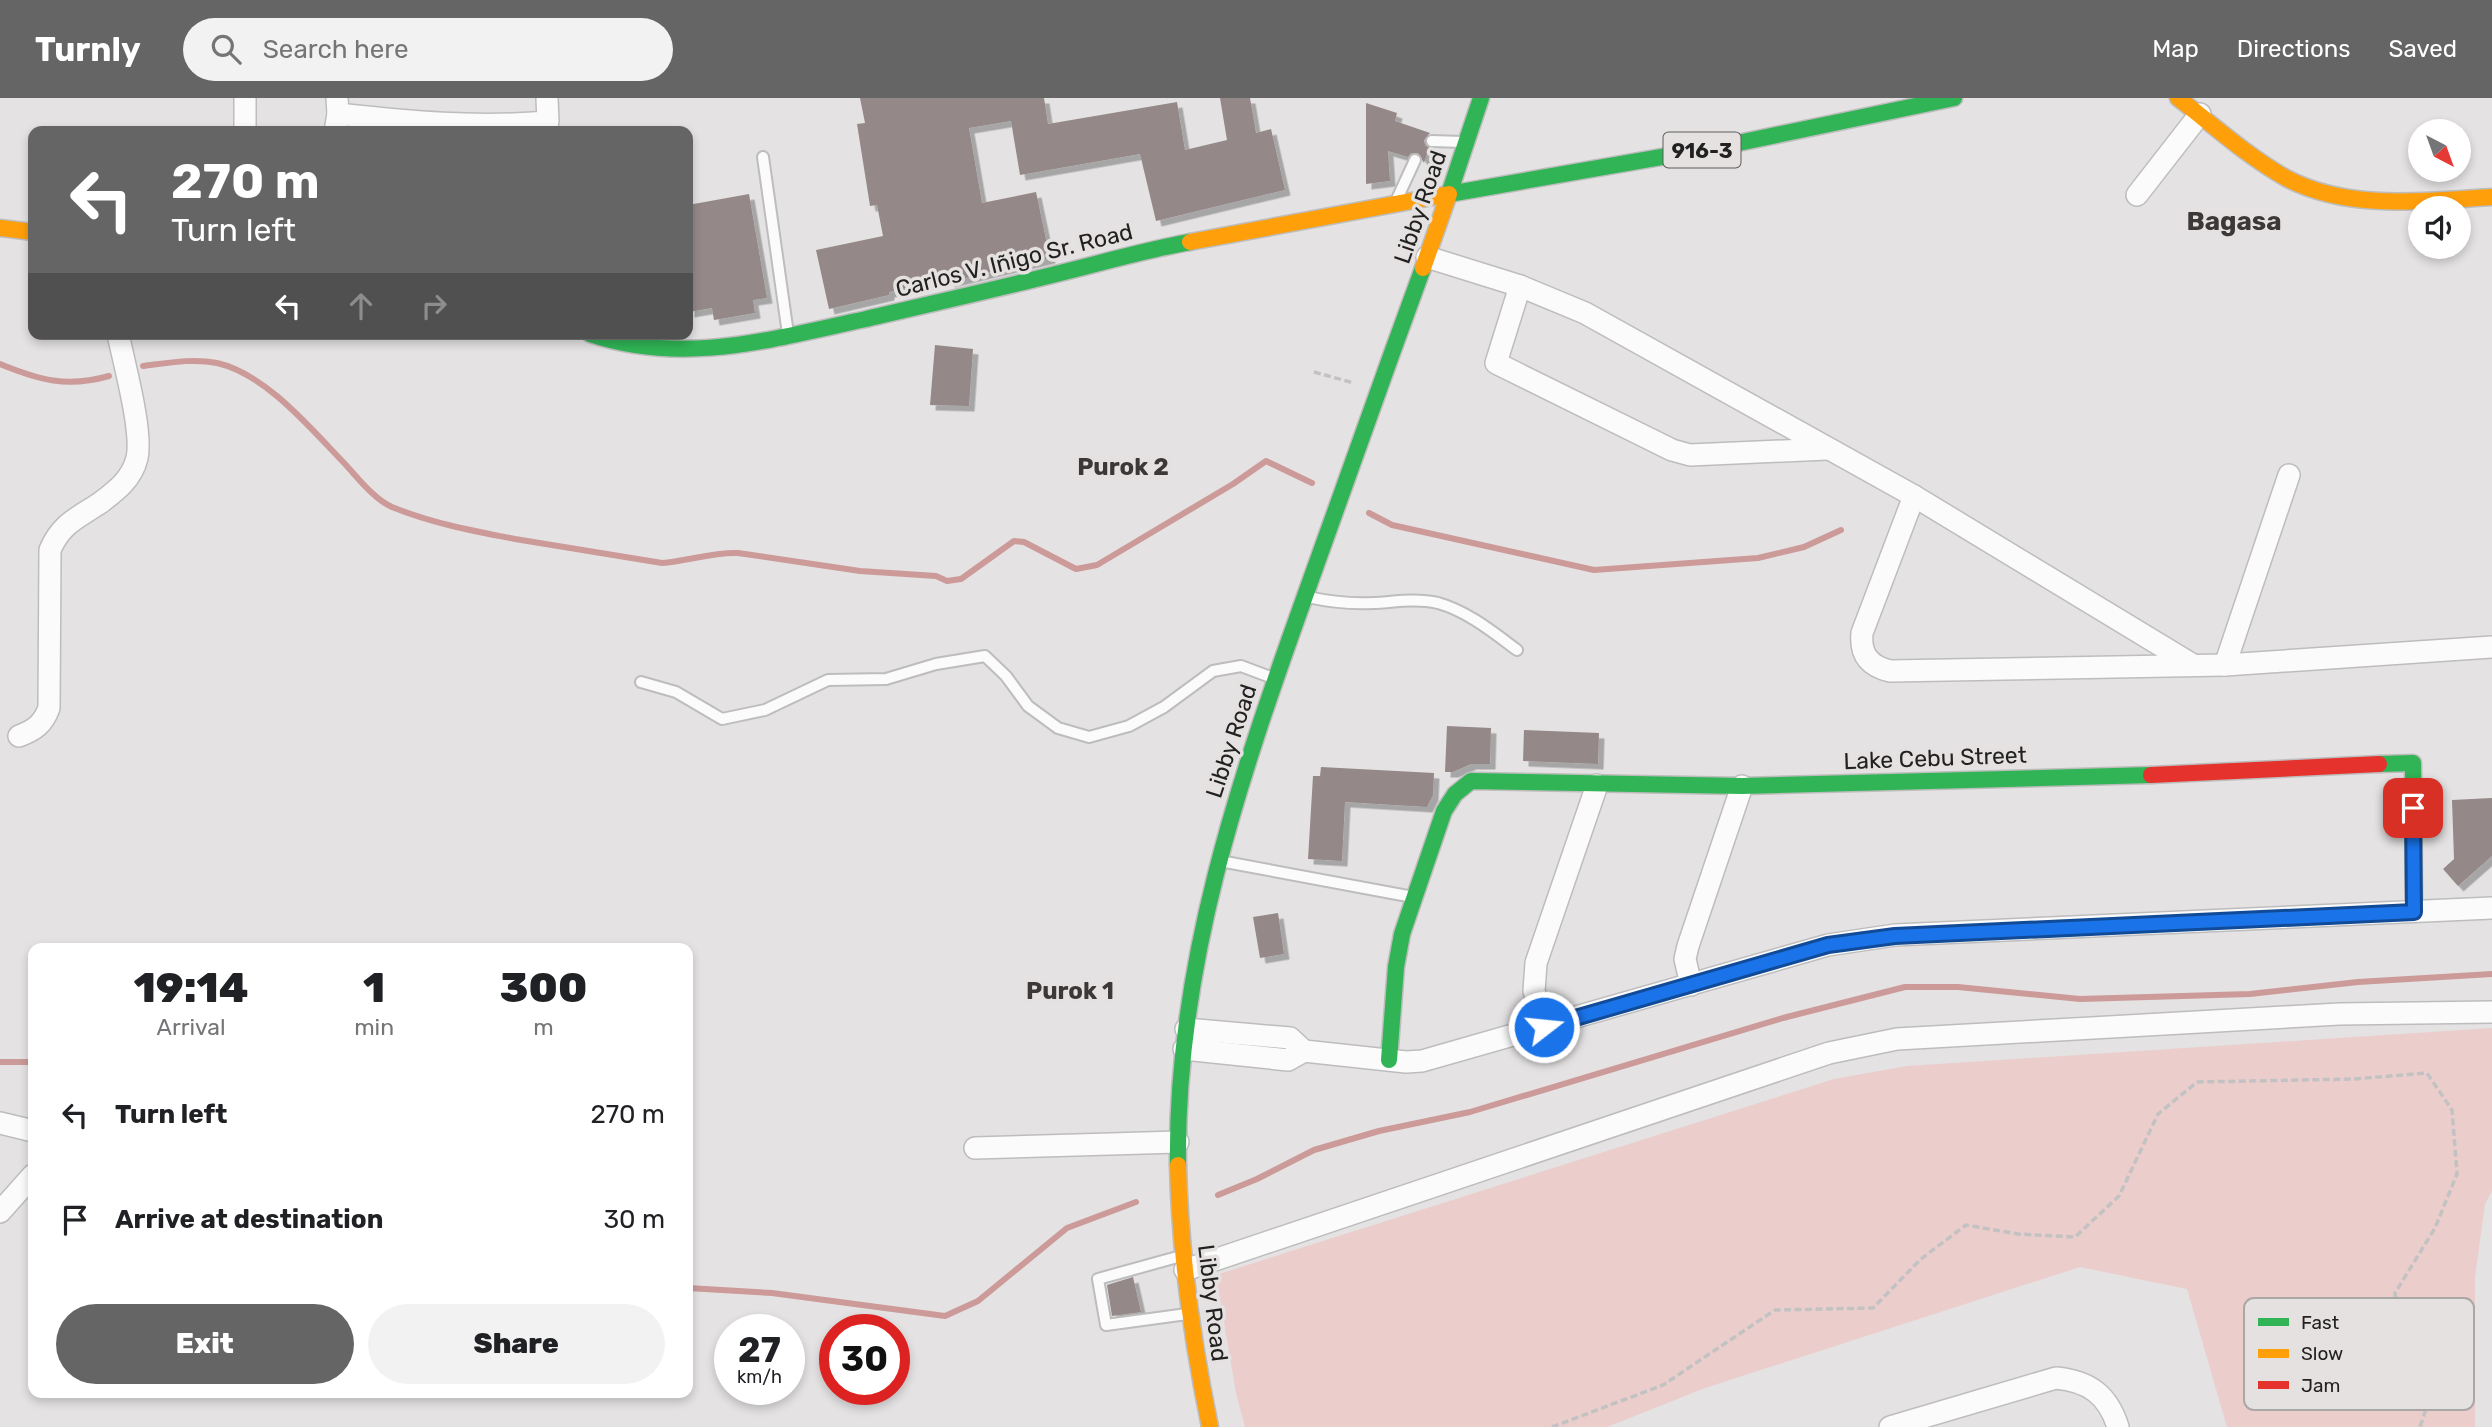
<!DOCTYPE html>
<meta charset="utf-8">
<style>
:root{--surface:#fff;--page:#f2f2f2;--text:#202124;--muted:#757577;--accent:#666565}
body{margin:0;font-family:Rubik,sans-serif;background:var(--page);color:var(--text);height:100vh;display:flex;flex-direction:column;font-size:26px;white-space:nowrap}
*{box-sizing:border-box;margin:0}
p{font-size:23px;color:var(--muted)}
.icon{flex:none;width:38px;height:38px;fill:none;stroke:currentColor;stroke-width:2;stroke-linecap:round;stroke-linejoin:round}
.map{position:relative;flex:1;overflow:hidden}
.drawer{position:absolute;left:28px;top:845px;width:665px;height:455px;display:flex;flex-direction:column;background:var(--surface);border-radius:14px;box-shadow:0 4px 10px #0003}
.drawer>*{flex:none}
.guide{position:absolute;left:28px;top:28px;width:665px;height:214px;border-radius:14px;box-shadow:0 4px 10px #0003;background:#666565;color:#fff;overflow:hidden}
.needle{width:46px;rotate:139deg}
.fabs{position:absolute;left:2408px;top:21px;display:grid;gap:14px}
.fabs a{display:grid;place-items:center;width:63px;height:63px;border-radius:50%;background:var(--surface);box-shadow:0 4px 10px #0003;font-size:35px}
.speed{position:absolute;left:714px;top:1216px;display:flex;gap:14px;font-size:35px;font-weight:700;text-align:center}
.speed>*{display:grid;place-content:center;width:91px;height:91px;border-radius:50%;background:var(--surface);box-shadow:0 4px 10px #0003;line-height:1}
.speed small{font-size:18px;font-weight:400}
.speed .limit{border:10px solid #d22;background:#fff;color:#111}
.pin{position:absolute;display:grid;place-items:center;width:60px;height:60px;color:#fff;margin:-30px;border-radius:14px;box-shadow:0 4px 10px #0006}
.me{position:absolute;width:77px;margin:-38px;rotate:74deg;stroke-linejoin:round;filter:drop-shadow(0 0 5px #0008)}
.turn{display:flex;align-items:center;gap:24px;height:147px;padding:0 28px;font-size:32px}
.turn .icon{width:91px;height:91px;stroke-width:2.5}
.turn b{display:block;font-size:49px;line-height:60px}
.lanes{display:flex;align-items:center;height:66px;padding:0 28px;background:#0003;justify-content:center;gap:35px;direction:ltr}
.lanes .off{opacity:.35}
.eta{display:flex;justify-content:space-evenly;align-items:center;height:119px;text-align:center}
.eta b{font-size:42px;font-weight:800;line-height:49px}
.button{display:flex;gap:14px;margin-top:auto;padding:14px 28px}
.button a{flex:1;height:80px;border-radius:42px;background:var(--accent);color:#fff;font-size:28px;font-weight:800;line-height:80px;text-align:center}
.button a+a{background:var(--page);color:var(--text)}
ul{padding:0;list-style:none}
li{display:flex;align-items:center;gap:21px;height:105px;padding:0 28px}
li div{flex:1}
li b{display:block;font-size:26px}
li em{font-style:normal}
header{display:flex;align-items:center;gap:42px;box-sizing:border-box;height:98px;padding:0 35px;background:var(--accent);color:#fff}
header strong{font-size:33px}
nav{display:flex;gap:38px;margin-inline-start:auto;font-size:24px}
.search{width:490px;height:63px;background:var(--page);display:flex;align-items:center;gap:18px;box-sizing:border-box;padding:0 24px;border-radius:38px;color:var(--muted);font-size:26px}
.map>svg:first-child{display:block}
.green{fill:#ebcdcc}
.lines{fill:none;stroke-linecap:round;stroke-linejoin:round}
.stream{stroke:#cc9a98;stroke-width:6}
.building{fill:#958888;filter:url(#shadow)}
.lane-casing{stroke:#bebdbd;stroke-width:14}
.street-casing{stroke:#bebdbd;stroke-width:24}
.fast-casing{stroke:#bebdbd;stroke-width:19}
.slow-casing{stroke:#bebdbd;stroke-width:19}
.jam-casing{stroke:#bebdbd;stroke-width:19}
.path{stroke:#c3c2c2;stroke-width:3.5;stroke-dasharray:7 3.5;stroke-linecap:butt}
.lane{stroke:#fbfbfb;stroke-width:10}
.street{stroke:#fbfbfb;stroke-width:21}
.fast{stroke:#30b455;stroke-width:16}
.slow{stroke:#ff9f0a;stroke-width:16}
.jam{stroke:#e5322d;stroke-width:16}
.route-casing{stroke:#114b97;stroke-width:18}
.route{stroke:#1a73e8;stroke-width:12}
.labels{text-anchor:middle;dominant-baseline:central;stroke-width:7;stroke-linejoin:round;paint-order:stroke}
.shield{fill:#e5e1e1;stroke:#5c5b5b;stroke-width:2}
.shield-label{font-size:21px;font-weight:bold;fill:#222121}
.street-label{font-size:23px;fill:#222121;stroke:#e5e1e1}
.neighbourhood-label{font-size:24px;font-weight:bold;fill:#3c3838;stroke:#e5e1e1}
.quarter-label{font-size:26px;font-weight:bold;fill:#3c3838;stroke:#e5e1e1}
.key{fill:#e5e1e1;stroke:#aaa7a7;stroke-width:2}
.key-label{font-size:19px;fill:#222121}
</style>
<header>
<strong>Turnly</strong>
<div class="search"><svg class="icon" aria-label="search" viewBox="0 0 24 24"><circle cx="10" cy="10" r="6"/><path d="M15 15l6 6"/></svg>Search here</div>
<nav><a>Map</a><a>Directions</a><a>Saved</a></nav>
</header>
<div class="map">
<svg width="2492" height="1329" viewBox="0 0 2492 1329">
<defs>
<filter id="shadow"><feDropShadow dx="5.5" dy="5.5" stdDeviation="0" flood-color="#0004"/></filter>
</defs>
<rect width="100%" height="100%" fill="#e4e2e2"/>
<path class="green" d="M2492,930v163l-7,13 -10,73v150h-248l-40,-138 -107,-22 -375,121 -98,39h-362l-9,-34 -20,-118 618,-196 73,-13z"/>
<g class="lines">
<g class="stream">
<path d="M0,266c39,16 67,24 109,12"/>
<path d="M143,268c24,-3 50,-8 74,-3 49,11 94,66 128,101 13,14 29,35 47,43 39,16 81,24 123,32 49,8 98,16 147,24 25,-2 51,-11 76,-10l122,18 76,5 11,5 14,-2 53,-38 10,1 52,27 21,-4 136,-81 33,-23 46,22"/>
<path d="M1369,415l23,12 202,45 164,-12 46,-11 37,-17"/>
<path d="M0,964h30l3,2"/>
<path d="M1218,1097l39,-16 57,-29 65,-19 91,-19 313,-94 122,-31h53l122,12 170,-5 108,-12 134,-8"/>
<path d="M688,1190l84,5 173,23 33,-15 89,-73 69,-26"/>
</g>
</g>
<g class="building">
<path d="M860,0h184l4,26 129,-22 8,48 42,-10 -7,-42h30l6,35 15,-4 14,61 -129,31 -16,-67 -120,21 -9,-54 -42,7 13,75 54,-11 14,66 -101,24v-3l-60,13v3l-60,14 -13,-59 67,-14 -6,-31 -7,1 -13,-82 8,-1z"/>
<path d="M1366,5l31,10 -2,8 35,12 -6,7 1,5 4,3 -5,15 -6,-10h-7l-3,4 -20,-6 2,30 -24,3z"/>
<path d="M749,96l18,104 -14,2 2,13 -41,7 -2,-12 -23,4 -1,-107z"/>
<path d="M935,247l38,4 -4,57 -39,-1z"/>
<path d="M1447,628l44,2 -1,36h-19l-18,8h-8z"/>
<path d="M1524,632l75,3 -1,31 -75,-3z"/>
<path d="M1321,669l113,6 -1,22 -6,12 -82,-5 -3,59 -34,-2 5,-83h7z"/>
<path d="M2492,700v58l-34,30 -15,-17 11,-10 -2,-59z"/>
<path d="M1278,815l6,41 -24,4 -7,-41z"/>
<path d="M1133,1179l8,35 -29,4 -5,-31z"/>
</g>
<g class="lines">
<g class="lane-casing">
<g id="lane">
<path d="M1432,43l31,1"/>
<path d="M763,59l25,177"/>
<path d="M1397,101l18,-39"/>
<path d="M1308,499c22,5 42,7 65,6 21,-1 43,-5 65,0 29,8 55,29 79,47"/>
<path d="M641,584l35,10 46,27 43,-9 63,-30 58,-1 50,-15 49,-8 21,20 22,30 30,22 31,9 40,-11 35,-19 49,-36 28,-5 32,12"/>
<path d="M1220,763l193,36"/>
<path d="M1181,1158l-83,23 8,46 81,-11"/>
</g>
</g>
<g class="street-casing">
<g id="street">
<path d="M245,0v33"/>
<path d="M338,16c73,8 137,14 210,8l-1,-24"/>
<path d="M335,33l3,-17 -1,-16"/>
<path d="M2137,97l63,-81"/>
<path d="M1427,159l93,29 65,27 329,183 279,169"/>
<path d="M1520,188l-24,77 176,87 18,5 137,-6"/>
<path d="M1914,398l-52,137c-2,21 7,33 28,38l335,-6 267,-18"/>
<path d="M2225,567l64,-190"/>
<path d="M19,638c16,-6 24,-12 30,-28l1,-158c11,-26 27,-32 50,-47 16,-12 32,-24 37,-45 6,-26 -13,-95 -19,-124"/>
<path d="M1691,887l-6,-26 3,-13 54,-160"/>
<path d="M1544,929l-10,-36 2,-28 61,-178"/>
<path d="M1186,931l104,9 14,13"/>
<path d="M1184,951l104,11 16,-9 102,11 16,-1 406,-116 67,-10 597,-27"/>
<path d="M0,1025l33,8"/>
<path d="M975,1050l203,-6"/>
<path d="M0,1114l33,-37"/>
<path d="M1185,1172l644,-217 68,-14 442,-25 153,-2"/>
<path d="M1890,1329l166,-49c33,3 52,17 62,49"/>
</g>
</g>
<g class="fast-casing">
<g id="fast">
<path d="M1481,0l-32,96 270,-47 235,-49"/>
<path d="M590,236c94,32 182,5 276,-15 63,-15 127,-29 190,-45 45,-11 89,-24 134,-32"/>
<path d="M2379,666l34,-1 1,149"/>
<path d="M1389,962l7,-93 6,-33 42,-123 11,-17 16,-13 271,5 409,-11"/>
<path d="M1178,1067c-3,-198 61,-385 127,-569 39,-110 78,-219 118,-328"/>
</g>
</g>
<g class="slow-casing">
<g id="slow">
<path d="M2178,0c35,27 69,58 108,80 62,33 139,23 206,19"/>
<path d="M0,130l33,4"/>
<path d="M1190,144l259,-48 -26,74"/>
<path d="M1178,1067c2,88 14,175 32,262"/>
</g>
</g>
<g class="jam-casing">
<path id="jam" d="M2151,677l228,-11"/>
</g>
<g class="path">
<path d="M1314,274l40,11"/>
<path d="M1552,1329l111,-42 112,-75 98,-2 48,-49 45,-34 52,9 57,3 44,-41 39,-82 39,-32 157,-3 73,-6 25,37 5,64 -22,54 -40,65 7,52 22,30 2,34 -6,18"/>
</g>
<use href="#lane" class="lane"/>
<use href="#street" class="street"/>
<use href="#fast" class="fast"/>
<use href="#slow" class="slow"/>
<use href="#jam" class="jam"/>
</g>
<g class="lines">
<g class="route-casing">
<path id="route" d="M1544,929l284,-82 67,-9 519,-24 -1,-104"/>
</g>
<use href="#route" class="route"/>
</g>
<g class="labels">
<rect class="shield" x="1663.5" y="34.5" width="77" height="35" rx="5"/>
<g class="shield-label">
<text x="1702" y="52">916-3</text>
</g>
<g class="street-label">
<text transform="translate(1420 109) rotate(-71)">Libby Road</text>
<text transform="translate(1014 162) rotate(-14)">Carlos V. Iñigo Sr. Road</text>
<text transform="translate(1231 643) rotate(-72)">Libby Road</text>
<text transform="translate(1935 660) rotate(-2)">Lake Cebu Street</text>
<text transform="translate(1213 1205) rotate(83)">Libby Road</text>
</g>
<g class="neighbourhood-label">
<text x="1123" y="369">Purok 2</text>
<text x="1070" y="893">Purok 1</text>
</g>
<g class="quarter-label">
<text x="2234" y="123">Bagasa</text>
</g>
</g>
<rect x="2244" y="1200" width="230" height="112" rx="10" class="key"/>
<rect x="2258" y="1220" width="31" height="8" fill="#30b455"/>
<rect x="2258" y="1251" width="31" height="9" fill="#ff9f0a"/>
<rect x="2258" y="1283" width="31" height="8" fill="#e5322d"/>
<g class="key-label">
<text x="2301" y="1231">Fast</text>
<text x="2301" y="1262">Slow</text>
<text x="2301" y="1294">Jam</text>
</g>
</svg>
<div class="fabs">
<a><svg class="needle" viewBox="-14 -14 28 28"><path d="M0-13l5 13h-10z" fill="#e53935"/><path d="M0 13l5-13h-10z" fill="#757577"/></svg></a>
<a><svg class="icon" aria-label="sound" viewBox="0 0 24 24"><path d="M4 9h4l5-4v14l-5-4H4zM17 9q2 3 0 6"/></svg></a>
</div>
<div class="speed"><div>27<small>km/h</small></div><div class="limit">30</div></div>
<div class="pin" style="left:2413px;top:710px;background:#d93025"><svg class="icon" aria-label="arrive" viewBox="0 0 24 24"><path d="M6 21V4h12l-3 4 3 4H6"/></svg></div>
<svg class="me" style="left:1544px;top:929px" viewBox="-20 -20 40 40"><circle r="17" fill="#1a73e8" stroke="#fff" stroke-width="3"/><path d="M0-11L8 9 0 5-8 9z" fill="#fff"/></svg>
<div class="guide">
<div class="turn"><svg class="icon" aria-label="left" viewBox="0 0 24 24"><path d="M17 20v-9H6M10 6l-5 5 5 5"/></svg><div><b>270 m</b>Turn left</div></div>
<div class="lanes"><svg class="icon" aria-label="left" viewBox="0 0 24 24"><path d="M17 20v-9H6M10 6l-5 5 5 5"/></svg><svg class="icon off" aria-label="ahead" viewBox="0 0 24 24"><path d="M12 20V5M6 11l6-6 6 6"/></svg><svg class="icon off" aria-label="right" viewBox="0 0 24 24"><path d="M7 20v-9h11M14 6l5 5-5 5"/></svg></div>
</div>
<section class="drawer">
<div class="eta">
<div><b>19:14</b><p>Arrival</p></div>
<div><b>1</b><p>min</p></div>
<div><b>300</b><p>m</p></div>
</div>
<ul>
<li><svg class="icon" aria-label="left" viewBox="0 0 24 24"><path d="M17 20v-9H6M10 6l-5 5 5 5"/></svg><div><b>Turn left</b></div><em>270 m</em></li>
<li><svg class="icon" aria-label="arrive" viewBox="0 0 24 24"><path d="M6 21V4h12l-3 4 3 4H6"/></svg><div><b>Arrive at destination</b></div><em>30 m</em></li>
</ul>
<div class="button"><a>Exit</a><a>Share</a></div>
</section>
</div>
